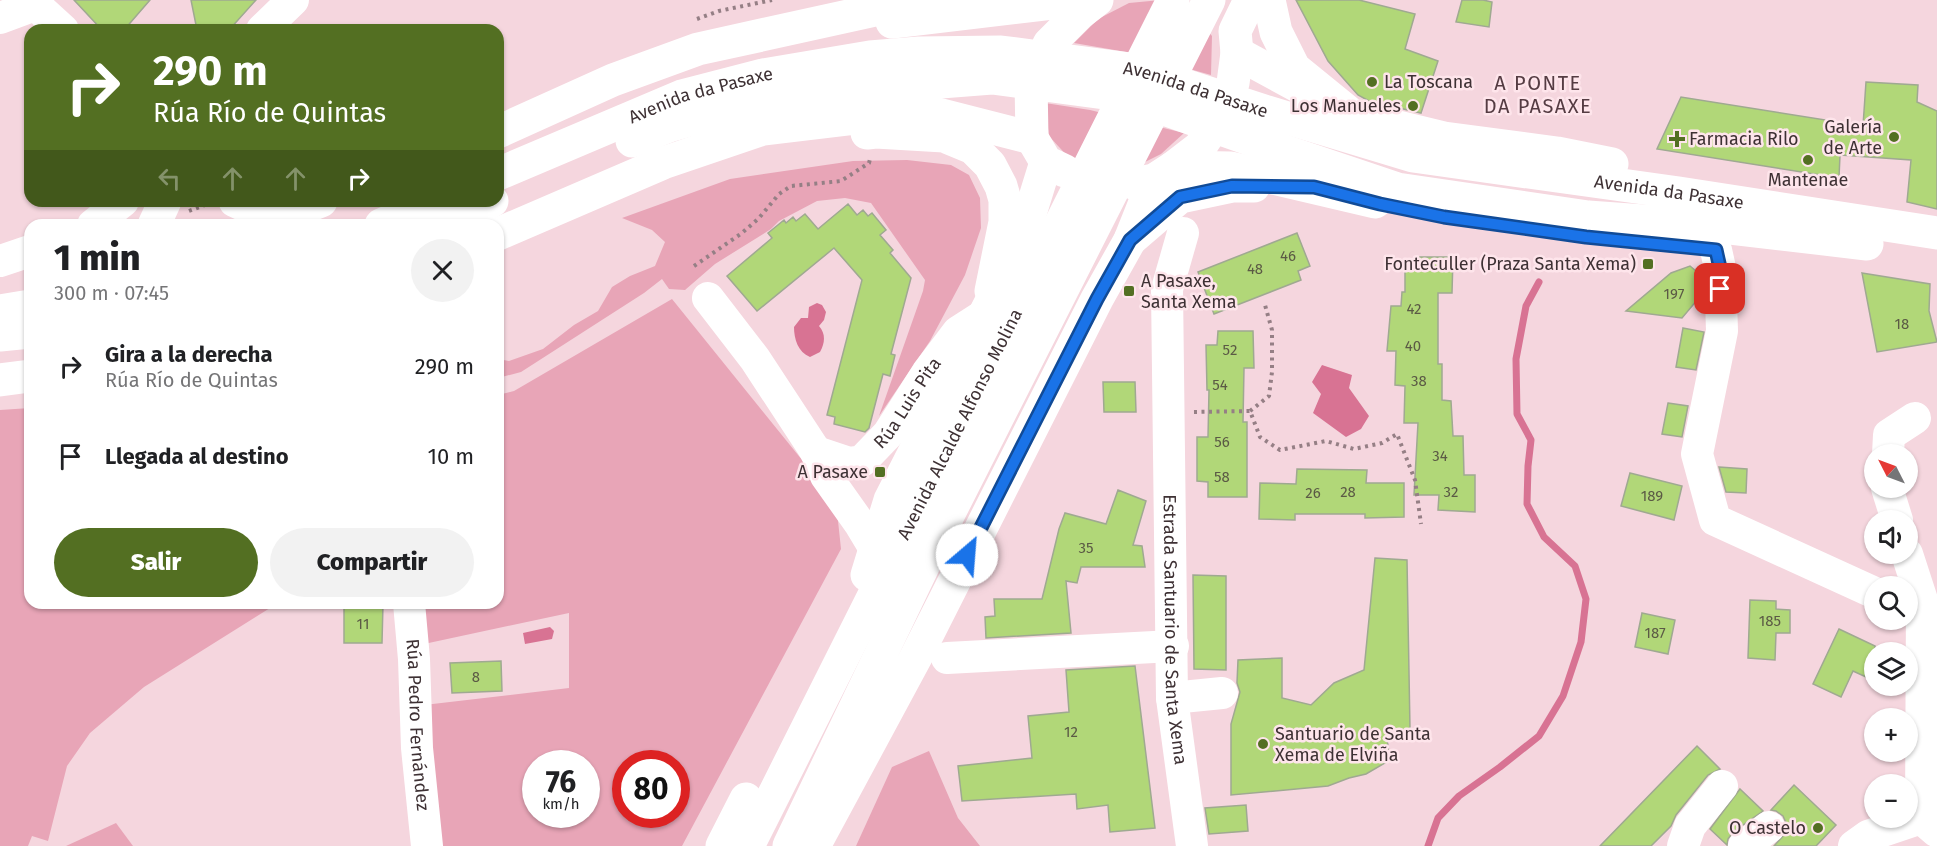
<!DOCTYPE html>
<html lang="es">
<meta charset="utf-8">
<style>
:root{--surface:#fff;--page:#f2f2f2;--text:#202124;--muted:#757577;--accent:#536f22}
body{margin:0;font-family:"Fira Sans",sans-serif;background:var(--page);color:var(--text);height:100vh;display:flex;flex-direction:column;font-size:22px;white-space:nowrap}
*{box-sizing:border-box;margin:0}
p{font-size:20px;color:var(--muted)}
.icon{flex:none;width:33px;height:33px;fill:none;stroke:currentColor;stroke-width:2;stroke-linecap:round;stroke-linejoin:round}
.map{position:relative;flex:1;overflow:hidden}
.side{position:absolute;left:24px;top:219px;width:480px;height:390px;display:flex;flex-direction:column;background:var(--surface);border-radius:18px;box-shadow:0 2px 4px #0004}
.side>*{flex:none}
.hud{position:absolute;left:24px;top:24px;width:480px;height:183px;border-radius:18px;box-shadow:0 2px 4px #0004;background:#536f22;color:#fff;overflow:hidden}
.needle{width:39px;rotate:312deg}
.controls{position:absolute;left:1864px;top:444px;display:grid;gap:12px}
.controls a{display:grid;place-items:center;width:54px;height:54px;border-radius:50%;background:var(--surface);box-shadow:0 2px 4px #0004;font-size:30px}
.speed{position:absolute;left:522px;top:750px;display:flex;gap:12px;font-size:30px;font-weight:700;text-align:center}
.speed>*{display:grid;place-content:center;width:78px;height:78px;border-radius:50%;background:var(--surface);box-shadow:0 2px 4px #0004;line-height:1}
.speed small{font-size:15px;font-weight:400}
.speed .limit{border:9px solid #d22;background:#fff;color:#111}
.pin{position:absolute;display:grid;place-items:center;width:51px;height:51px;color:#fff;margin:-26px;border-radius:12px;box-shadow:0 3px 9px #0006}
.me{position:absolute;width:66px;margin:-33px;rotate:27deg;stroke-linejoin:round;filter:drop-shadow(0 0 4px #0008)}
.turn{display:flex;align-items:center;gap:21px;height:126px;padding:0 30px;font-size:27px}
.turn .icon{width:78px;height:78px;stroke-width:2.5}
.turn b{display:block;font-size:42px;line-height:51px}
.lanes{display:flex;align-items:center;height:57px;padding:0 30px;background:#0003;justify-content:center;gap:30px;direction:ltr}
.lanes .off{opacity:.35}
.round{display:grid;place-items:center;flex:none;width:63px;height:63px;border-radius:32px;background:var(--page)}
.headline{display:flex;align-items:center;justify-content:space-between;height:102px;padding:0 30px}
h1{font-size:36px;font-weight:800;line-height:45px}
.button{display:flex;gap:12px;margin-top:auto;padding:12px 30px}
.button a{flex:1;height:69px;border-radius:36px;background:var(--accent);color:#fff;font-size:24px;font-weight:800;line-height:69px;text-align:center}
.button a+a{background:var(--page);color:var(--text)}
ul{padding:0;list-style:none}
li{display:flex;align-items:center;gap:18px;height:90px;padding:0 30px}
li div{flex:1}
li b{display:block;font-size:22px}
li em{font-style:normal}
.map>svg:first-child{display:block}
.green{fill:#e8a5b7;fill-rule:evenodd}
.water{fill:#d87393}
.lines{fill:none;stroke-linecap:round;stroke-linejoin:round}
.stream{stroke:#d87393;stroke-width:7}
.building{fill:#b1d778;stroke:#9fa991;stroke-width:1.5}
.path{stroke:#957f85;stroke-width:4;stroke-dasharray:3 4.5;stroke-linecap:butt}
.minor{stroke:#fff;stroke-width:32}
.major{stroke:#fff;stroke-width:33}
.highway{stroke:#fff;stroke-width:33}
.route-casing{stroke:#114b97;stroke-width:15}
.route{stroke:#1a73e8;stroke-width:10}
.poi-dot{fill:#536f22;stroke:#fee5eb;stroke-width:2}
.labels{text-anchor:middle;dominant-baseline:central;stroke-width:5;stroke-linejoin:round;paint-order:stroke}
.number-label{font-size:15px;fill:#5b5a45}
.poi-label{font-size:18px;fill:#3e3134;stroke:#fee5eb;text-anchor:end}
.street-label{font-size:18px;fill:#3e3134;stroke:#fee5eb}
.neighbourhood-label{font-size:20px;letter-spacing:1.5px;fill:#553c43;stroke:#fee5eb}
</style>
<div class="map">
<svg width="1937" height="846" viewBox="0 0 1937 846">
<rect width="100%" height="100%" fill="#f5d6de"/>
<g class="green">
<path d="M1161,0l29,11 22,25 -1,39 -79,-22 -58,-10 24,-24 31,-16z"/>
<path d="M1045,103l45,7 94,23 -23,21 -16,8 -75,-3 -21,-23z"/>
<path d="M907,160l44,5 18,10 11,23 1,30 -16,47 -35,66 -51,75 44,-125 2,-11 -54,-77 -26,-5 -28,3 -38,20 -8,8 -56,35 -30,26 -16,-1 -7,-10 -18,14 -123,79 -23,6v-19l11,2 34,-12 31,-24 24,-14 14,-24 18,-11 25,-10 10,-24 -13,-12 -30,-12 108,-39 123,-18z"/>
<path d="M672,299l164,203 5,47 -159,297h-249l-9,-141 145,-17v-75l-145,31 -4,-41h78v-208l16,-4zM536,764h50v50h-50zM626,764h50v50h-50z"/>
<path d="M30,408v195h248l-134,84 -54,46 -23,33 -19,75 -16,-5 -4,10h-28v-436z"/>
<path d="M929,751l29,67 22,28h-124l36,-79z"/>
<path d="M116,823l17,23h-67z"/>
</g>
<g class="water">
<path d="M817,303l5,2 4,7 -2,8 -5,6c7,8 6,17 1,26l-10,5c-12,-5 -16,-18 -16,-30l7,-9h7l1,-11z"/>
<path d="M1322,365l30,10 -3,13 20,28 -8,13 -15,8 -33,-24 8,-19 -9,-12z"/>
<path d="M550,627l4,4 -2,8 -27,5 -2,-11z"/>
</g>
<g class="lines">
<path class="stream" d="M1428,846l10,-28 21,-22 41,-29 39,-31 24,-40 18,-54 5,-43 -11,-33 -31,-29 -17,-33 1,-38 3,-26 -14,-26 -1,-55 10,-53 13,-24"/>
</g>
<g class="building">
<path d="M74,0h76l-26,30h-22z"/>
<path d="M191,0h65l-27,30h-32z"/>
<path d="M1296,0h63l56,14 -10,35 33,12 -17,52 -52,-12 -11,-6 -30,-34z"/>
<path d="M1462,0h21l9,2 -3,25 -33,-5z"/>
<path d="M1866,82l52,3 -1,17 20,9v98l-30,-7 4,-42 -71,-5 -1,23 -182,-29 24,-52 182,29z"/>
<path d="M848,204l9,11 6,-5 5,6 4,-3 14,17 -6,5 13,15 -3,3 21,25 -20,76 4,1 -5,21 -7,-2 -14,54 -4,4 -31,-8 1,-7 -8,-2 35,-135 -28,-32 -77,63 -30,-35 45,-38 -4,-5 16,-13 2,3 7,-6 3,4 9,-7 13,15z"/>
<path d="M1297,233l13,33 -12,5 3,9 -87,34 -16,-42z"/>
<path d="M1418,257h35l-1,36h-14v71h4v36l9,1 2,35h10l1,39h11v37l-37,-2 1,-15h-25l4,-72h-14l1,-37 -10,-1 1,-34h-9l4,-45h10l1,-14h3v-22h13z"/>
<path d="M1690,266l12,10 1,17 -21,25 -56,-7 45,-38z"/>
<path d="M1862,273l68,11 -1,27 8,31 -60,10z"/>
<path d="M1683,328l21,4 -8,38 -20,-3z"/>
<path d="M1218,331h35l1,37h-10l-1,54h4v75h-39v-15l-11,-1v-44h11l1,-47h-2l-1,-45h11z"/>
<path d="M1103,382h32l1,30h-32z"/>
<path d="M1668,403l20,3 -6,31 -20,-3z"/>
<path d="M1719,467l28,2 -1,24 -20,-1z"/>
<path d="M1297,469l70,1 -1,13h38v34l-39,1v-4h-70v6l-36,-1 1,-36 36,1z"/>
<path d="M1630,473l52,13 -8,34 -53,-14z"/>
<path d="M1118,490l28,11 -13,44 9,1 3,21h-64l-4,16 -11,-2 5,52 -85,5 -1,-21 10,-1 -1,-17h48l17,-70 6,-16 41,11z"/>
<path d="M1375,558l32,2 3,169 -24,3 4,28 -24,14 -17,4 -21,8 -97,9v-71l9,-32 -3,-9 1,-23 44,-2v40l29,7 23,-22 30,-13z"/>
<path d="M1193,575l33,1v94l-32,-1z"/>
<path d="M1750,600l26,1v8l14,1v23h-14l-1,27 -27,-2z"/>
<path d="M344,604h39l-1,39h-38z"/>
<path d="M1642,613l33,7 -7,34 -33,-7z"/>
<path d="M1839,629l36,17v35l-22,-10 -12,26 -28,-13z"/>
<path d="M501,661l1,30 -50,2 -2,-30z"/>
<path d="M1135,666l20,162 -45,4 -2,-27 -31,4 -1,-15 -114,7 -4,-35 74,-8 -4,-42 41,-4 -3,-42z"/>
<path d="M1697,746l23,23 -12,6 -32,40 -5,11 -20,20h-51z"/>
<path d="M1794,785l42,40 -20,21h-42l11,-12 2,-9 -4,-9 -7,-5 -5,-1z"/>
<path d="M1740,789l23,22 -30,21 -5,7 -1,6 -17,-16z"/>
<path d="M1246,805l2,26 -39,3 -4,-26z"/>
</g>
<g class="lines">
<g class="path">
<path d="M697,19l22,-8 53,-11"/>
<path d="M189,211l21,-8"/>
<path d="M694,266l48,-33 17,-15 20,-24 12,-8 50,-5 28,-18 1,-4"/>
<path d="M1250,411l19,-15 3,-24v-42l-7,-25"/>
<path d="M1194,412l56,-1 10,26 20,13 46,-9 28,8 28,-6 15,-9 18,46 6,44"/>
</g>
<g class="minor">
<path d="M30,0l33,30"/>
<path d="M0,18l35,-13"/>
<path d="M262,30l31,-30"/>
<path d="M93,225l30,-24"/>
<path id="s1" d="M1183,233l-16,56 5,409 20,148"/>
<path d="M1716,250l4,18 2,63 -25,123 18,66 160,73"/>
<path d="M0,261l30,-10"/>
<path d="M708,298l47,61 61,93 10,24 34,48 15,25"/>
<path id="s2" d="M816,452l33,11 13,-2 26,-27 39,-61 31,-41 28,-18"/>
<path d="M1888,454l1,-19 26,-17"/>
<path d="M1887,488l10,32"/>
<path d="M1907,554l15,46 -1,218"/>
<path id="s3" d="M409,603l5,56 3,89 10,98"/>
<path d="M947,658l226,-12"/>
<path d="M1172,698l50,-5"/>
<path d="M1683,846l7,-20 32,-40"/>
<path d="M1744,846l25,-19"/>
<path d="M1854,846l14,-10 53,-18 15,13"/>
</g>
<g class="major">
<path d="M892,22l186,-22"/>
<path d="M1237,53l116,63 91,22 113,15 55,11"/>
<path d="M498,132l115,-52 85,-31 223,-49"/>
<path d="M867,133l9,-1 68,4 29,12 17,17 11,21 4,14v22l-14,69"/>
<path d="M632,141l37,-15 76,-22 80,-13 167,-13 135,18 122,43 148,50 191,28 125,9 154,18"/>
<path d="M1174,167l57,1 144,34"/>
<path id="s4" d="M498,174l184,-78 81,-21 107,-18 49,-4 82,-1 137,18 126,41 149,45 266,37 258,40"/>
<path d="M235,201c37,18 49,15 86,0"/>
<path d="M154,225l11,-24"/>
<path d="M381,225l56,-24"/>
<path d="M440,225l52,-24"/>
<path d="M498,234l165,-71 100,-34 159,-19 110,28"/>
<path d="M1130,240l50,-43 52,-11h22"/>
<path d="M0,311l30,-5"/>
<path d="M0,335l30,-3"/>
<path d="M0,380l30,-4"/>
</g>
<g class="highway">
<path d="M1269,0l7,32 18,36 59,48"/>
<path d="M1065,171l-19,-9 -14,-24 -1,-56 18,-38 30,-30 18,-14"/>
<path d="M1135,184l19,-4 20,-13 26,-20 16,-24 17,-40 4,-30 -2,-22 15,-31"/>
<path d="M867,575l23,-75 131,-257 25,-81"/>
<path d="M722,846l24,-47"/>
<path id="s5" d="M748,846l425,-846"/>
<path d="M789,846l148,-309 272,-537"/>
<path d="M814,846l103,-191 180,-356 33,-59 24,-60"/>
</g>
</g>
<g class="lines">
<g class="route-casing">
<path id="route" d="M967,555l130,-256 33,-59 50,-43 52,-11 82,1 66,17 64,13 142,20 130,13 4,18v21"/>
</g>
<use href="#route" class="route"/>
</g>
<g class="poi-dot">
<circle cx="1372" cy="82" r="6"/>
<circle cx="1413" cy="106" r="6"/>
<circle cx="1894" cy="137" r="6"/>
<path d="M1674 130h6v6h6v6h-6v6h-6v-6h-6v-6h6z"/>
<circle cx="1808" cy="160" r="6"/>
<rect x="1642" y="258" width="12" height="12" rx="3"/>
<rect x="1123" y="285" width="12" height="12" rx="3"/>
<rect x="874" y="466" width="12" height="12" rx="3"/>
<circle cx="1263" cy="744" r="6"/>
<circle cx="1818" cy="828" r="6"/>
</g>
<g class="labels">
<g class="number-label">
<text x="1288" y="256">46</text>
<text x="1255" y="269">48</text>
<text x="1674" y="294">197</text>
<text x="1414" y="309">42</text>
<text x="1902" y="324">18</text>
<text x="1413" y="346">40</text>
<text x="1230" y="350">52</text>
<text x="1419" y="381">38</text>
<text x="1220" y="385">54</text>
<text x="1222" y="442">56</text>
<text x="1440" y="456">34</text>
<text x="1222" y="477">58</text>
<text x="1348" y="492">28</text>
<text x="1451" y="492">32</text>
<text x="1313" y="493">26</text>
<text x="1652" y="496">189</text>
<text x="1086" y="548">35</text>
<text x="1770" y="621">185</text>
<text x="363" y="624">11</text>
<text x="1655" y="633">187</text>
<text x="476" y="677">8</text>
<text x="1071" y="732">12</text>
</g>
<g class="poi-label">
<text x="1384" y="82" text-anchor="start">La Toscana</text>
<text x="1401" y="106">Los Manueles</text>
<text x="1882" y="127">Galería<tspan x="1882" dy="21">de Arte</tspan></text>
<text x="1689" y="139" text-anchor="start">Farmacia Rilo</text>
<text x="1808" y="180" text-anchor="middle">Mantenae</text>
<text x="1636" y="264">Fonteculler (Praza Santa Xema)</text>
<text x="1141" y="281" text-anchor="start">A Pasaxe,<tspan x="1141" dy="21">Santa Xema</tspan></text>
<text x="868" y="472">A Pasaxe</text>
<text x="1275" y="734" text-anchor="start">Santuario de Santa<tspan x="1275" dy="21">Xema de Elviña</tspan></text>
<text x="1806" y="828">O Castelo</text>
</g>
<g class="street-label">
<text stroke="none"><textPath href="#s4" startOffset="722">Avenida da Pasaxe</textPath></text>
<text stroke="none"><textPath href="#s4" startOffset="218">Avenida da Pasaxe</textPath></text>
<text stroke="none"><textPath href="#s4" startOffset="1208">Avenida da Pasaxe</textPath></text>
<text stroke="none"><textPath href="#s2" startOffset="122">Rúa Luis Pita</textPath></text>
<text stroke="none"><textPath href="#s5" startOffset="472">Avenida Alcalde Alfonso Molina</textPath></text>
<text stroke="none"><textPath href="#s1" startOffset="399">Estrada Santuario de Santa Xema</textPath></text>
<text stroke="none"><textPath href="#s3" startOffset="122">Rúa Pedro Fernández</textPath></text>
</g>
<g class="neighbourhood-label">
<text x="1538" y="83">A PONTE<tspan x="1538" dy="23">DA PASAXE</tspan></text>
</g>
</g>
</svg>
<div class="controls">
<a><svg class="needle" viewBox="-14 -14 28 28"><path d="M0-13l5 13h-10z" fill="#e53935"/><path d="M0 13l5-13h-10z" fill="#757577"/></svg></a>
<a><svg class="icon" aria-label="sound" viewBox="0 0 24 24"><path d="M4 9h4l5-4v14l-5-4H4zM17 9q2 3 0 6"/></svg></a>
<a><svg class="icon" aria-label="search" viewBox="0 0 24 24"><circle cx="10" cy="10" r="6"/><path d="M15 15l6 6"/></svg></a>
<a><svg class="icon" aria-label="layers" viewBox="0 0 24 24"><path d="M12 4l9 5-9 5-9-5zM3 14l9 5 9-5"/></svg></a>
<a>+</a>
<a>−</a>
</div>
<div class="speed"><div>76<small>km/h</small></div><div class="limit">80</div></div>
<div class="pin" style="left:1720px;top:289px;background:#d93025"><svg class="icon" aria-label="arrive" viewBox="0 0 24 24"><path d="M6 21V4h12l-3 4 3 4H6"/></svg></div>
<svg class="me" style="left:967px;top:555px" viewBox="-20 -20 40 40"><circle r="19" fill="#fff"/><path d="M0-13L10 11 0 6-10 11z" fill="#1a73e8"/></svg>
<div class="hud">
<div class="turn"><svg class="icon" aria-label="right" viewBox="0 0 24 24"><path d="M7 20v-9h11M14 6l5 5-5 5"/></svg><div><b>290 m</b>Rúa Río de Quintas</div></div>
<div class="lanes"><svg class="icon off" aria-label="left" viewBox="0 0 24 24"><path d="M17 20v-9H6M10 6l-5 5 5 5"/></svg><svg class="icon off" aria-label="ahead" viewBox="0 0 24 24"><path d="M12 20V5M6 11l6-6 6 6"/></svg><svg class="icon off" aria-label="ahead" viewBox="0 0 24 24"><path d="M12 20V5M6 11l6-6 6 6"/></svg><svg class="icon" aria-label="right" viewBox="0 0 24 24"><path d="M7 20v-9h11M14 6l5 5-5 5"/></svg></div>
</div>
<section class="side">
<div class="headline"><div><h1>1 min</h1><p>300 m · 07:45</p></div><a class="round"><svg class="icon" aria-label="close" viewBox="0 0 24 24"><path d="M6 6l12 12M18 6L6 18"/></svg></a></div>
<ul>
<li><svg class="icon" aria-label="right" viewBox="0 0 24 24"><path d="M7 20v-9h11M14 6l5 5-5 5"/></svg><div><b>Gira a la derecha</b><p>Rúa Río de Quintas</p></div><em>290 m</em></li>
<li><svg class="icon" aria-label="arrive" viewBox="0 0 24 24"><path d="M6 21V4h12l-3 4 3 4H6"/></svg><div><b>Llegada al destino</b></div><em>10 m</em></li>
</ul>
<div class="button"><a>Salir</a><a>Compartir</a></div>
</section>
</div>
